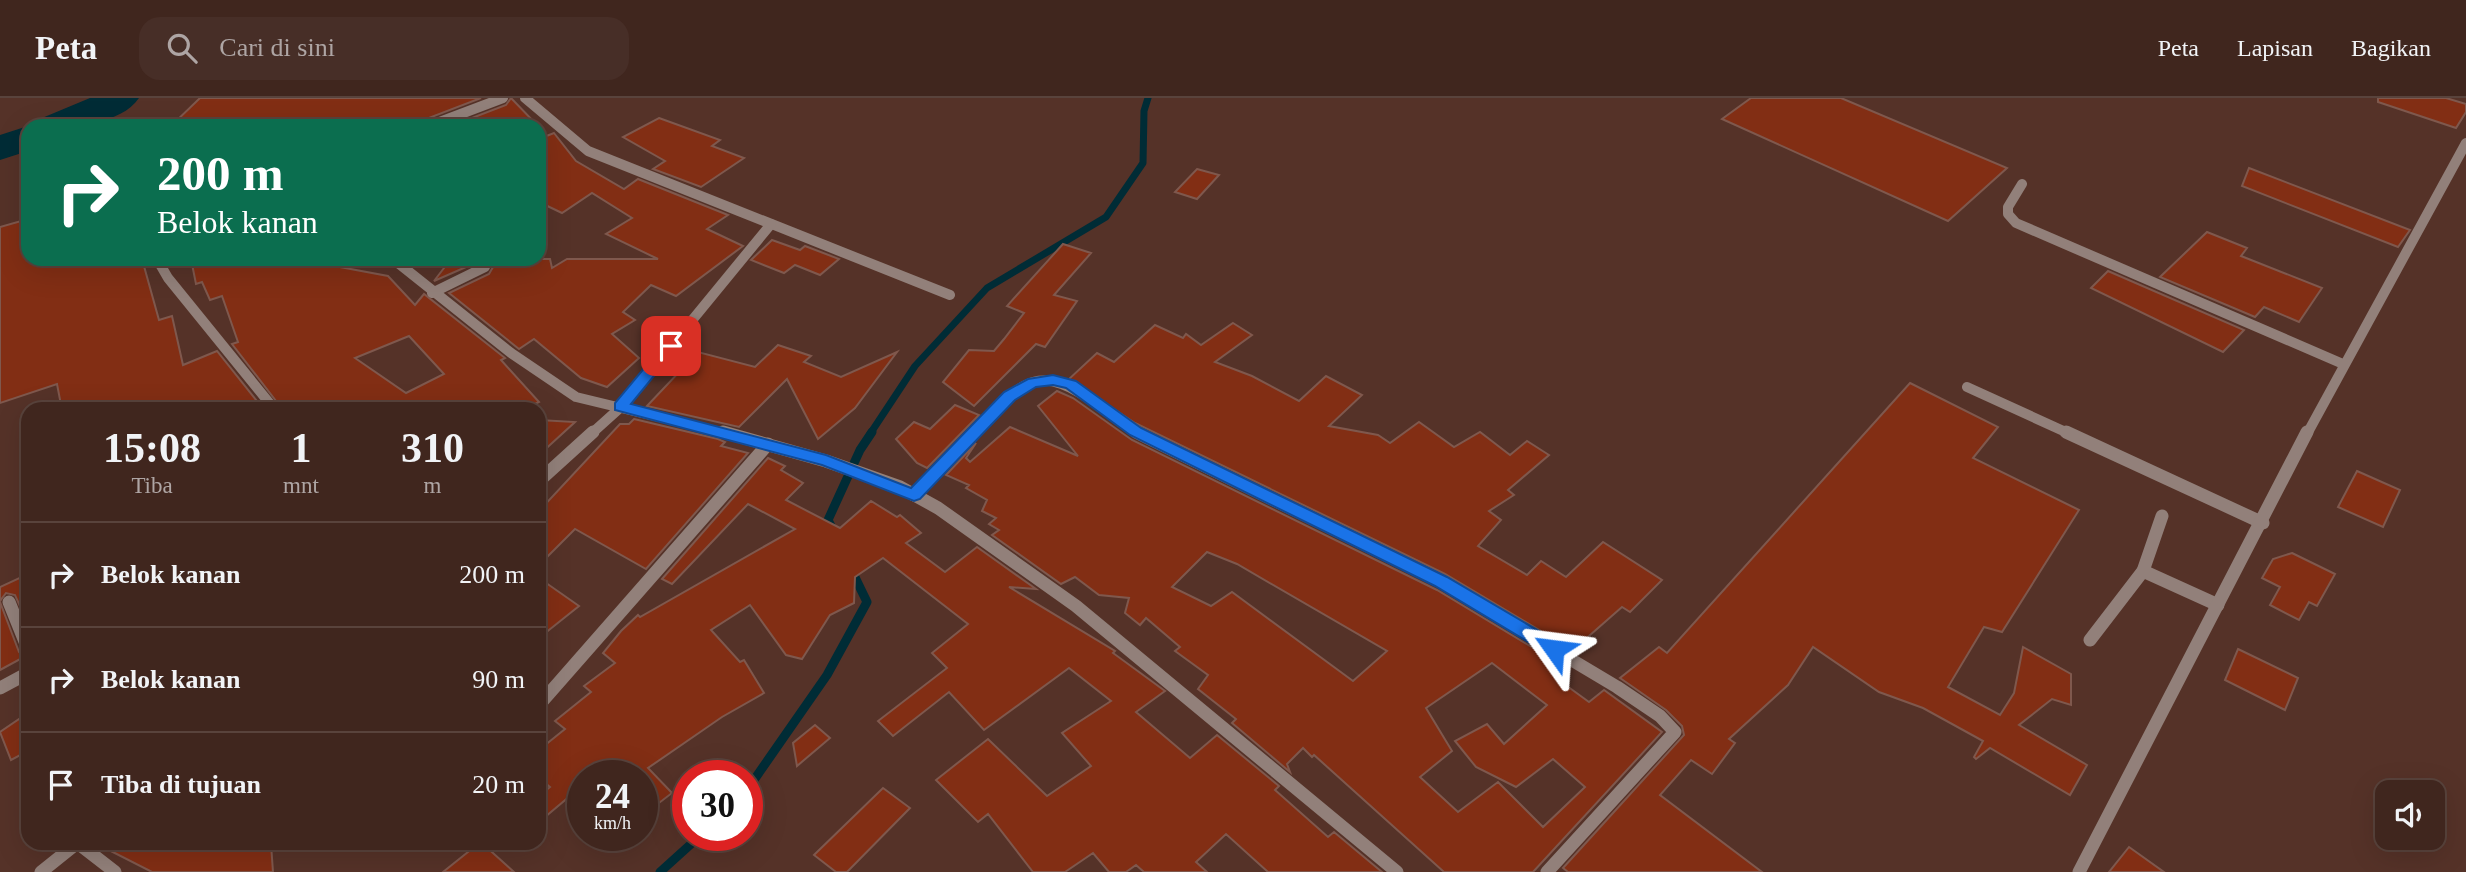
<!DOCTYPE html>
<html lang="id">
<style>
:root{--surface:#40261e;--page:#472e27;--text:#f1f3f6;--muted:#aea5a4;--line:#59433c}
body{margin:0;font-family:Georgia,serif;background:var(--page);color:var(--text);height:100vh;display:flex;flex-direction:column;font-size:26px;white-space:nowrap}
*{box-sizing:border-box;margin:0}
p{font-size:23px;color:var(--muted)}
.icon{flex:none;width:38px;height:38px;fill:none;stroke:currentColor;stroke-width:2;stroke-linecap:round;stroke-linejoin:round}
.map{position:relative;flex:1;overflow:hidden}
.sheet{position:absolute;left:21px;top:304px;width:525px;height:448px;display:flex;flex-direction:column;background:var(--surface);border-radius:21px;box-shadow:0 7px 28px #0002,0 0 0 2px var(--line)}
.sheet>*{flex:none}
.banner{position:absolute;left:21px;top:21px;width:525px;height:147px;border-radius:21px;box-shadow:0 7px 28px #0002,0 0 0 2px var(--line);background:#0b6e4f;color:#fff;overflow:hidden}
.buttons{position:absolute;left:2375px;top:682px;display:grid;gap:14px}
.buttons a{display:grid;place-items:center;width:70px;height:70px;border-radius:14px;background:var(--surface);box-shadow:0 7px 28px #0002,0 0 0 2px var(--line);font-size:35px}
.speed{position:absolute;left:567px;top:662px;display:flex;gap:14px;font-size:35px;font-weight:700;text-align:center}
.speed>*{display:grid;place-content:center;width:91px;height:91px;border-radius:50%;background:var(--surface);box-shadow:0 7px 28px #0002,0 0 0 2px var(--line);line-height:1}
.speed small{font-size:18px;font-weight:400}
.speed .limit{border:10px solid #d22;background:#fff;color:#111}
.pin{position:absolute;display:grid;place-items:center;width:60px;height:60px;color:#fff;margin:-30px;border-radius:14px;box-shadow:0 4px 10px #0006}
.me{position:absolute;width:77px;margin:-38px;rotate:301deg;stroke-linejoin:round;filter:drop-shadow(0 0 5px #0008)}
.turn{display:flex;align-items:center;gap:24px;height:147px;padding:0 21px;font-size:32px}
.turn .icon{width:91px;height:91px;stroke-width:2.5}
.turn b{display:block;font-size:49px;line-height:60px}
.eta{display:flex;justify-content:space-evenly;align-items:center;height:119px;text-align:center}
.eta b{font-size:42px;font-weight:800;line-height:49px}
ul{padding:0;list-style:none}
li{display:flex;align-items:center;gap:21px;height:105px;padding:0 21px;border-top:2px solid var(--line)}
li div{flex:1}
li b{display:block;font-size:26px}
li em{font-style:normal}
header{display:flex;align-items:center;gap:42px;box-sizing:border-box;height:98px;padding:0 35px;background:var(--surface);border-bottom:2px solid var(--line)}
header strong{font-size:33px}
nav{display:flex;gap:38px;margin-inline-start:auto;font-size:24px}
.search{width:490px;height:63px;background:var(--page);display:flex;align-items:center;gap:18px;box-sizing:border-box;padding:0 24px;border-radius:21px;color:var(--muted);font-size:26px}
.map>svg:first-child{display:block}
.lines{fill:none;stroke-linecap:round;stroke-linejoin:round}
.stream-far1{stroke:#002c36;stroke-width:7}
.stream{stroke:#002c36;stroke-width:9}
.river{fill:#002c36;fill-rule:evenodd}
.building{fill:#822e14;stroke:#7f584d;stroke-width:2;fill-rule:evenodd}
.minor-far1{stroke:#92807a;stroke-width:10}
.minor{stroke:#92807a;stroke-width:13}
.route{fill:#1a73e8;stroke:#114b97;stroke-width:2}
</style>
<header>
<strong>Peta</strong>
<div class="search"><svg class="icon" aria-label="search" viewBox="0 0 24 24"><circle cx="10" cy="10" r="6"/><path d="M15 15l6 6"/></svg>Cari di sini</div>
<nav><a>Peta</a><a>Lapisan</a><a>Bagikan</a></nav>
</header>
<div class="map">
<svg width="2466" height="774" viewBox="0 0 2466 774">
<rect width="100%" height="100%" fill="#553228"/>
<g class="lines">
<path class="stream-far1" d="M870,336l45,-68 72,-78 119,-71 37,-54 1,-52 4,-13"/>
<g class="stream">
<path d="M834,434l-6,-12 32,-70 12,-18"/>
<path d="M747,692l80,-115 40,-73 -16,-33"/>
<path d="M660,774l41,-37"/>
</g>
<g class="river">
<path d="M90,0h49c-20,29 -72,28 -103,28l6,-8z"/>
<path d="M28,28v25l-28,9v-25z"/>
</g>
</g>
<g class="building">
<path d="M200,0h281l-55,21 -5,7h-250z"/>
<path d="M511,0l27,28h-87l55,-21z"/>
<path d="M1751,0h90l166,70 -59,53 -226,-102z"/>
<path d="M2378,0h68l20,6v8l-10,16 -78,-26z"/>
<path d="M659,20l61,22 -8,6 32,12 -43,29 -48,-18 12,-8 -42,-24z"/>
<path d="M554,35l22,28 48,28 14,-10 90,36 -21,14 36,17 -67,50 -25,-11 -28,27 12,8 -23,14 27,24 -32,29 -26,-9 -47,-39 -15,10 -70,-56 40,-19 4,-7 -4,-7h-7l-48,21 17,-22h99l2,9 15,-9h91l-52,-25 26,-16 -40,-25 -30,20 -23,-11v-63z"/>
<path d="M2249,70l161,62 -12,17 -156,-61z"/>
<path d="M1197,71l22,6 -22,24 -22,-7z"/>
<path d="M28,121v40h114l17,61 13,-4 11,49 34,-14 47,59h-202l-5,-26 -57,19v-176z"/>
<path d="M2207,134l40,16 -6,8 81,32 -23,34 -35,-15 -9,10 -95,-40z"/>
<path d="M772,142l28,10 5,-4 34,13 -19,16 -25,-10 -11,8 -33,-13z"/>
<path d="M1063,146l28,9 -37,42 23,6 -32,46 -9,-3 -62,62 -31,-24 26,-32 25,1 10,-12 20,-26 -17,-7z"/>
<path d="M191,161h106l91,17 27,29 9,-11 81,64 -4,2 38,42 -16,8h-240l-51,-66 6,-2 -16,-46 -12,4 -8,-18 -6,2zM409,238l35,38 -38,19 -51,-35z"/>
<path d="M2108,173l136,59 -21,22 -132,-64z"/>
<path d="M1233,225l19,12 -37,27 37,14 47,25 27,-25 36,19 -33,31 49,9 12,8 29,-21 35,25 26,-15 30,23 17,-14 22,14 -41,35 6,5 -25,16 12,9 -23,26 49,29 14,-14 25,16 37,-35 59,38 -32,32 -8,-5 -49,43 -128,-76 -310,-151 -66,-44 28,-26 17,9 41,-37 28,13 3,-4 15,11z"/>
<path d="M778,247l33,11 -7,6 37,15 56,-25 -42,56 -37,31 -31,-60 -48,48 -92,-21 51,-54 57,15z"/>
<path d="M1910,285l88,44 -25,31 106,52 -77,122 -18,-5 -36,60 52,28 14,-22 9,-46 48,27v31l-19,-6 -33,26 68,40 -17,30 -80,-47 -14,11 -2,-2 9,-16 -60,-33 -44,-16 -66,-45 -25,38 -59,54 6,4 -23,31 -21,-14 -31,35 102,77h-194l-5,-4 121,-133 -2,-9 -16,-16 -46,-32 39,-31 8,6z"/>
<path d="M1057,293l16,7 59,42 305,150 123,74 6,5 -10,9 33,24 15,-12 58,42 -129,140h-89l-130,-117 -2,2 -9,-9 -16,16 3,8 -58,-49 4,-4 -38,-30 10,-14 -33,-24 5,-4 -34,-29 -6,7 -15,-12 4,-15 -30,-3 -24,-18 -14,7 -69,-49 7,-5 -10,-6 7,-6 -14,-7 5,-11 -21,-12 3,-3 -23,-10 30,-32 -10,15 4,4 40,-35 68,29 -40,-50zM1207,454l30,12 150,87 -34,30 -121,-89 -21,14 -39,-19zM1492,565l55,42 -43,39 -17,-20 -32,17 21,26 40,20 37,-28 32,28 -42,40 -45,-45 -40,30 -38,-35 32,-26 -26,-43z"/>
<path d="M955,307l24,10 -52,53 -10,-5 -21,-24 18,-17 16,7z"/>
<path d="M634,321l84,20 7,3 -4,4 27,7 -102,116 -71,-40 -36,36v-54l81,-87h9z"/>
<path d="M539,322l36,2 -36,33z"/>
<path d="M768,360l17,8 -4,4 22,13 -17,17 54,28 31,-27 26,16 3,-2 21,18 -15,10 39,29 32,-25 59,42 -27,-2 106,64 -2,2 52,38 -29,21 54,46 27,-23 62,51 -4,4 53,47 6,-5 48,40h-114l-42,-38 -30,28 11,10h-63l-8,-7 -10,7h-17l-16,-19 -28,19h-32l-45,-58 -10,8 -42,-42 52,-41 59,57 44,-30 -29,-33 49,-32 -42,-33 -85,62 -35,-38 -56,44 -15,-15 69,-53 -15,-15 36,-29 -85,-66 -28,19 -1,26 -24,12 -28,44 -16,-4 -36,-50 -39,25 29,32 4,-2 20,33 -42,24 -74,51 24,25 -30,23v-44l-4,3h-55v10l-44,37v-26l11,-9 -11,-9v-28l26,-21 -10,-8 36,-29 -7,-6 31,-23 -12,-10 18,-22 17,-16 2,2 155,-88 -47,-25 -76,80 -10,-5z"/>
<path d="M2357,373l43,19 -17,37 -45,-20z"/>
<path d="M2292,455l43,21 -18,32 -8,-4 -10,18 -29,-15 10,-18 -18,-9 11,-19z"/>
<path d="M28,476v50l-13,-29 -9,-2 -6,8v-14z"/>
<path d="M539,480l40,28 -40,32z"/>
<path d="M0,504l19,50 5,5 -24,13z"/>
<path d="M2238,551l60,29 -13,32 -60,-30z"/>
<path d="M28,615v38l-17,9 -11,-28z"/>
<path d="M815,627l15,13 -33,28 -4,-23z"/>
<path d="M883,690l27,20 -63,64h-11l-22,-17z"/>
<path d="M97,746h174l2,28h-121z"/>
<path d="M478,746h5l31,28h-71z"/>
<path d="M2129,749l35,25h-55z"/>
</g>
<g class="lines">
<g class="minor-far1">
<path d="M525,0l63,53 362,144"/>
<path d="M429,28l74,-28"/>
<path d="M2022,86l-14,23v7l8,9 327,141"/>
<path d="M157,161l11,19 107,132"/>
<path d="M393,161l118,94 65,44 153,37"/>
<path d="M432,195l53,-26"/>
<path d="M1967,289l103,47"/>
<path d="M591,336l30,-27 150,-183"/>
<path d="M972,336c48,-50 63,-76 127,-28 13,9 26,21 40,28"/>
<path d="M2307,336l159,-291"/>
</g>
<g class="minor">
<path d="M723,334l103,29 74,26 38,21 138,98 321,266"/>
<path d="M1136,334l305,150 176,105 43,29 15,16 -128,140"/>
<path d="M2066,334l197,91"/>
<path d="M539,383l54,-49"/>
<path d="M914,397l60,-63"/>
<path d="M2143,473l75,34"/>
<path d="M9,504l19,47"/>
<path d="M2090,542l53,-69 19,-55"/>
<path d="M0,590l28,-15"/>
<path d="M539,607l229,-261"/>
<path d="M79,746l36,28"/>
<path d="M41,774l35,-28"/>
<path d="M2079,774l228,-440"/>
</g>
</g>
<path class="route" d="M671,243l5,1v7l-45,55 195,51 85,33 93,-96 24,-13 25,-4 23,6 65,47 306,149 114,67 2,5 -9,7 -6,-2 -113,-68 -305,-151 -64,-47 -13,-3 -17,2 -21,13 -95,99 -6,2 -92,-36 -207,-55v-7l51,-61z"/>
</svg>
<div class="buttons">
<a><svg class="icon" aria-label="sound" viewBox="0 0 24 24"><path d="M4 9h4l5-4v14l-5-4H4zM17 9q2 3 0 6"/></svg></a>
</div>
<div class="speed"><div>24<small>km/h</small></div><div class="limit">30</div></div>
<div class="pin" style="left:671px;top:248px;background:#d93025"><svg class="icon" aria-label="arrive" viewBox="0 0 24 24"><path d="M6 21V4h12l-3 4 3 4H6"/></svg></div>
<svg class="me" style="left:1554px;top:551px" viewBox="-20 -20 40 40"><path d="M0-17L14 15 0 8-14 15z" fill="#1a73e8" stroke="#fff" stroke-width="4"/></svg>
<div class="banner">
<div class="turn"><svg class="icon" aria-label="right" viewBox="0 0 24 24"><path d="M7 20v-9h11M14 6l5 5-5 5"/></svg><div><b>200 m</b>Belok kanan</div></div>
</div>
<section class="sheet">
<div class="eta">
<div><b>15:08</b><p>Tiba</p></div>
<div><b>1</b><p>mnt</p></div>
<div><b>310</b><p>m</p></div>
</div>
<ul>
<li><svg class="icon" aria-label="right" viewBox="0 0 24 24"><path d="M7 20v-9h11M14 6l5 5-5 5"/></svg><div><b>Belok kanan</b></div><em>200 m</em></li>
<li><svg class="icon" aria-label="right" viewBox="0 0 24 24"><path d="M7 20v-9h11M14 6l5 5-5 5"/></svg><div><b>Belok kanan</b></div><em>90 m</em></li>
<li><svg class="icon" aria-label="arrive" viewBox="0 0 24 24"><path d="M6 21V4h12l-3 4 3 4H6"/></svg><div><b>Tiba di tujuan</b></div><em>20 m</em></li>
</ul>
</section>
</div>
